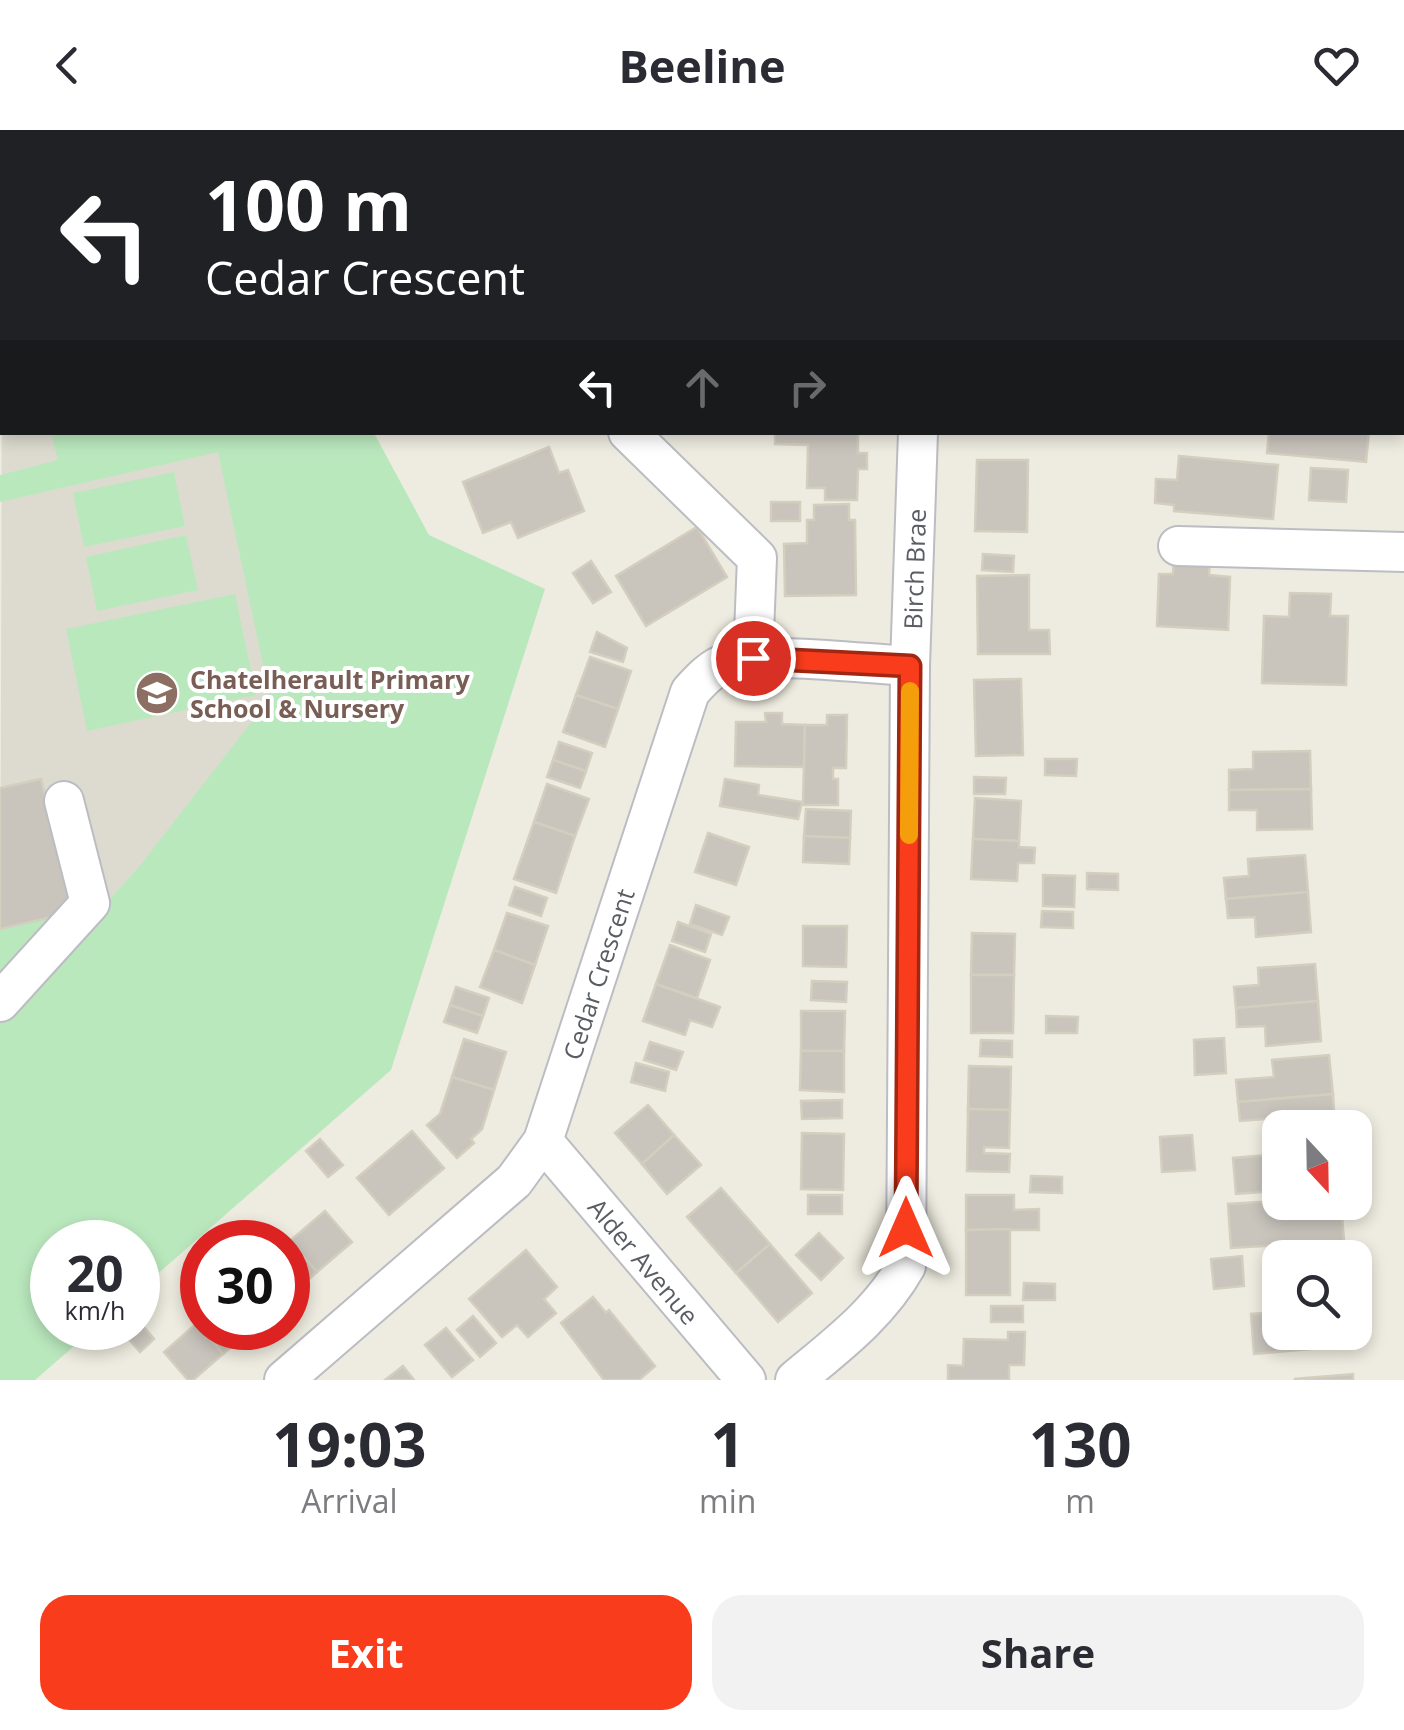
<!DOCTYPE html>
<style>
:root{--surface:#fff;--page:#f2f2f3;--text:#2b2b33;--muted:#7c7c81;--accent:#f83c1c}
body{margin:0;font-family:"Open Sans",sans-serif;background:var(--page);color:var(--text);height:100vh;display:flex;flex-direction:column;font-size:38px;white-space:nowrap}
*{box-sizing:border-box;margin:0}
p{font-size:32px;color:var(--muted)}
.icon{flex:none;width:55px;height:55px;fill:none;stroke:currentColor;stroke-width:2;stroke-linecap:round;stroke-linejoin:round}
.map{position:relative;height:1250px;overflow:hidden}
.sheet{display:flex;flex-direction:column;background:var(--surface);flex:1}
.sheet>*{flex:none}
.banner{position:absolute;left:0px;top:0px;width:1405px;height:305px;box-shadow:0 5px 15px #0003;background:#202124;color:#fff;overflow:hidden}
.needle{width:65px;rotate:158deg}
.tools{position:absolute;left:1262px;top:980px;display:grid;gap:20px}
.tools a{display:grid;place-items:center;width:110px;height:110px;border-radius:20px;background:var(--surface);box-shadow:0 5px 15px #0003;font-size:50px}
.speed{position:absolute;left:30px;top:1090px;display:flex;gap:20px;font-size:50px;font-weight:700;text-align:center}
.speed>*{display:grid;place-content:center;width:130px;height:130px;border-radius:50%;background:var(--surface);box-shadow:0 5px 15px #0003;line-height:1}
.speed small{font-size:25px;font-weight:400}
.speed .limit{border:15px solid #d22;background:#fff;color:#111}
.pin{position:absolute;display:grid;place-items:center;width:85px;height:85px;color:#fff;margin:-42px;border:5px solid #fff;border-radius:50%;box-shadow:0 2px 10px #0007}
.me{position:absolute;width:110px;margin:-55px;rotate:0deg;stroke-linejoin:round;filter:drop-shadow(0 0 8px #0008)}
.turn{display:flex;align-items:center;gap:35px;height:210px;padding:0 40px;font-size:45px}
.turn .icon{width:130px;height:130px;stroke-width:2.5}
.turn b{display:block;font-size:70px;line-height:85px}
.lanes{display:flex;align-items:center;height:95px;padding:0 40px;background:#0003;justify-content:center;gap:50px;direction:ltr}
.lanes .off{opacity:.35}
.eta{display:flex;justify-content:space-evenly;align-items:center;height:170px;text-align:center}
.eta b{font-size:60px;font-weight:700;line-height:70px}
.button{display:flex;gap:20px;margin-top:auto;padding:20px 40px}
.button a{flex:1;height:115px;border-radius:30px;background:var(--accent);color:#fff;font-size:40px;font-weight:700;line-height:115px;text-align:center}
.button a+a{background:var(--page);color:var(--text)}
header{display:flex;justify-content:space-between;align-items:center;height:130px;padding:0 40px;background:var(--surface);font-size:45px;font-weight:700}
.map>svg:first-child{display:block}
.education{fill:#dddbcf}
.green{fill:#bae8bd}
.building{fill:#c9c5bd;stroke:#d3cebe;stroke-width:2.5}
.lines{fill:none;stroke-linecap:round;stroke-linejoin:round}
.minor-casing{stroke:#bbbdc3;stroke-width:42}
.minor{stroke:#fff;stroke-width:38}
.route-casing{stroke:#a12712;stroke-width:25}
.route{stroke:#f83c1c;stroke-width:18}
.slow{stroke:#f59e0b;stroke-width:18}
.labels{text-anchor:middle;dominant-baseline:central;stroke-width:8;stroke-linejoin:round;paint-order:stroke}
.street-label{font-size:25px;fill:#595d63;stroke:#fff}
.education-label{font-size:25px;font-weight:bold;fill:#785e54;stroke:#fff;text-anchor:start}
</style>
<header><svg class="icon" aria-label="back" viewBox="0 0 24 24"><path d="M15 5l-7 7 7 7"/></svg>Beeline<svg class="icon" aria-label="heart" viewBox="0 0 24 24"><path d="M12 20l-8-8c-3-5 5-10 8-4 3-6 11-1 8 4z"/></svg></header>
<div class="map">
<svg width="1404" height="1250" viewBox="0 0 1404 1250">
<rect width="100%" height="100%" fill="#eeece0"/>
<path class="education" d="M2,227v75l283,1 40,225 -325,365z"/>
<g class="green">
<path d="M51,303h323l55,102 116,54 -154,481 -253,221v-49h-86v86h43l-60,52h-35v-357l142,-160 128,-165 -52,-246 -218,50v-27l58,-15z"/>
<path d="M174,342l11,54 -101,21 -11,-54z"/>
<path d="M186,405l12,55 -101,21 -11,-54z"/>
<path d="M235,464l21,101 -169,36 -21,-102z"/>
<path d="M51,787l-16,30 -35,37v-55z"/>
</g>
<g class="building">
<path d="M1004,0h63l-63,2z"/>
<path d="M1157,0h78l-78,2z"/>
<path d="M775,302h83v21h9v16h-9l-1,31h-32v-12h-18l1,-43 -33,-1z"/>
<path d="M1269,302h100l-3,30 -99,-9z"/>
<path d="M549,317l10,26 9,-3 16,41 -66,27 -7,-16 -28,11 -20,-51z"/>
<path d="M1179,326l99,9 -5,54 -99,-8v-6l-19,-2 1,-24 21,1z"/>
<path d="M977,330h51l-1,72 -52,-1z"/>
<path d="M1311,338l37,2 -2,32 -37,-2z"/>
<rect x="771" y="372" width="29" height="19"/>
<path d="M849,374v16h6l1,75 -71,1 -1,-52 23,-1v-23h7v-15z"/>
<path d="M697,397l30,50 -81,49 -30,-50z"/>
<path d="M983,424l31,2 -1,16 -31,-2z"/>
<path d="M1174,425l36,2 -1,18 21,2 -2,53 -71,-4 2,-52h14z"/>
<path d="M591,431l20,31 -18,11 -20,-30z"/>
<path d="M1029,445v55h20l1,24h-72l-1,-78z"/>
<path d="M1290,463l41,1 -1,22h18l-2,69 -84,-2 2,-67 25,1z"/>
<path d="M597,502l30,16 -4,14 -33,-10z"/>
<path d="M590,527l41,14 -13,38 -42,-14z"/>
<path d="M1021,549l2,76 -47,1 -2,-76z"/>
<path d="M576,565l42,14 -13,38 -42,-15z"/>
<path d="M765,583h17v11l23,1 -1,42 -69,-1 1,-44h30z"/>
<path d="M827,585h20l-1,53h-13v11h5v26h-35l2,-80h22z"/>
<path d="M559,612l33,11 -6,18 -33,-11z"/>
<path d="M1310,621l1,38 -82,1v-20l24,-1v-17z"/>
<path d="M1045,629h32l-1,17 -31,-1z"/>
<path d="M553,630l33,11 -6,17 -33,-11z"/>
<path d="M974,647l32,1 -1,16h-31z"/>
<path d="M41,649l32,133 -73,17v-141z"/>
<path d="M725,649l34,6 -1,10 44,7 -4,17 -78,-13z"/>
<path d="M547,654l42,15 -14,37 -41,-14z"/>
<path d="M1311,659l1,40 -55,1v-20h-28v-20z"/>
<path d="M975,668l46,3 -2,40 -46,-2z"/>
<path d="M806,679l45,2 -1,27 -46,-2z"/>
<path d="M534,692l41,14 -19,57 -42,-14z"/>
<path d="M708,703l41,14 -13,38 -41,-13z"/>
<path d="M804,706l46,2 -1,26 -46,-2z"/>
<path d="M973,709l46,2v6l16,1 -1,15h-16l-1,18 -46,-2z"/>
<path d="M1305,725l3,37 -82,7 -2,-21 25,-2 -1,-17z"/>
<path d="M1087,743l31,1v16l-31,-1z"/>
<path d="M1043,745l32,1 -1,31 -31,-1z"/>
<path d="M515,757l32,11 -6,18 -32,-11z"/>
<path d="M1308,762l3,40 -55,5 -1,-20 -27,1 -2,-19z"/>
<path d="M696,775l33,12 -7,18 -32,-11z"/>
<path d="M1042,781l31,1v16l-32,-1z"/>
<path d="M507,783l41,13 -13,39 -41,-15z"/>
<path d="M678,792l33,12 -6,18 -33,-11z"/>
<path d="M803,796h44l-1,41 -43,-1z"/>
<path d="M972,803l43,1 -1,41h-43z"/>
<path d="M670,815l40,15 -13,38 -41,-14z"/>
<path d="M494,820l41,15 -13,38 -42,-16z"/>
<path d="M1315,834l3,37 -82,7 -2,-21 25,-2 -1,-17z"/>
<path d="M971,845h43l-1,58h-42z"/>
<path d="M812,851l35,1 -1,20 -35,-2z"/>
<path d="M656,854l64,23 -8,20 -22,-7 -5,15 -42,-14z"/>
<path d="M456,857l33,11 -6,18 -33,-11z"/>
<path d="M1318,871l3,40 -55,5 -1,-20 -28,1 -1,-19z"/>
<path d="M450,875l33,11 -6,17 -33,-11z"/>
<path d="M801,881h44l-1,40h-43z"/>
<path d="M1046,886l32,1 -1,16h-31z"/>
<path d="M1224,908l2,35 -31,2 -1,-35z"/>
<path d="M464,909l42,13 -12,38 -42,-13z"/>
<path d="M981,910l31,1v16l-32,-1z"/>
<path d="M650,912l33,10 -7,18 -32,-10z"/>
<path d="M801,921h43v41l-44,-2z"/>
<path d="M1329,925l4,39 -95,8 -2,-22 38,-3 -2,-17z"/>
<path d="M636,933l33,9 -4,19 -34,-9z"/>
<path d="M969,936l42,1 -1,43 -42,-1z"/>
<path d="M452,947l42,13 -12,39 -11,10 3,4 -17,15 -30,-33 13,-11z"/>
<path d="M1333,964l2,34h-55v9l-2,-19 -38,3 -2,-19z"/>
<path d="M842,970v18l-40,1 -1,-18z"/>
<path d="M648,975l26,30 -32,29 -27,-31z"/>
<path d="M968,979l42,1 -1,38 -25,-1v6l26,1 -1,18 -42,-1z"/>
<path d="M412,1001l32,37 -55,47 -32,-37z"/>
<path d="M802,1003l42,1 -1,56 -42,-1z"/>
<path d="M674,1005l27,30 -34,29 -25,-30z"/>
<path d="M1192,1005l3,35 -33,2 -2,-35z"/>
<path d="M320,1009l23,26 -15,12 -22,-26z"/>
<path d="M1280,1024v47l-3,-10 -41,3 -3,-36z"/>
<path d="M1031,1046l31,1v16l-32,-1z"/>
<path d="M721,1058l49,56 -34,29 -49,-56z"/>
<rect x="808" y="1065" width="34" height="19"/>
<path d="M966,1065h48v15l25,-1v21h-73z"/>
<path d="M1277,1071l64,1 3,39 -113,7 -3,-44z"/>
<path d="M325,1081l27,31 -35,30 -27,-31z"/>
<path d="M1010,1099v66h-44v-65z"/>
<path d="M819,1103l24,25 -22,22 -25,-25z"/>
<path d="M290,1111l27,31 -29,25v-54z"/>
<path d="M770,1114l42,49 -34,29 -42,-49z"/>
<path d="M526,1120l31,37 -13,12 12,14 -28,24 -11,-12 -15,12 -33,-38z"/>
<path d="M1242,1126l2,30 -30,3 -3,-30z"/>
<path d="M1024,1153l31,1v16h-32z"/>
<path d="M1280,1160v22l-7,1 -2,-22z"/>
<path d="M593,1167l13,16 3,-3 46,56 -16,14h-35l-43,-57z"/>
<rect x="991" y="1176" width="32" height="16"/>
<path d="M1355,1179l3,36 -104,9 -3,-40 29,-2v20h75z"/>
<path d="M473,1186l23,27 -16,14 -23,-27z"/>
<path d="M202,1188v10h52l-31,26 -26,-31z"/>
<path d="M138,1190l16,19 -14,13 -21,-24h19z"/>
<path d="M197,1193l26,31 -30,26h-5l-24,-28z"/>
<path d="M446,1198l27,32 -21,17 -27,-32z"/>
<path d="M1008,1202h17l-1,33h-15v15h-61v-15l15,1 1,-27 44,1z"/>
<path d="M403,1236l11,14h-29z"/>
<path d="M1353,1244v6h-58v-1z"/>
</g>
<g class="lines">
<g class="minor-casing">
<g id="minor">
<path d="M82,2l16,-2"/>
<path d="M929,2v-2"/>
<path d="M0,16l2,-1"/>
<path d="M628,302l129,126 -4,100"/>
<path d="M1178,416l226,6"/>
<path d="M0,872l90,-99 -26,-102"/>
<path d="M543,1011l203,239"/>
<path d="M284,1250l230,-199 29,-40 147,-449c10,-11 21,-24 37,-29 39,-12 138,1 183,3"/>
<path d="M795,1250c42,-35 84,-66 111,-114l4,-600 8,-234"/>
</g>
</g>
<use href="#minor" class="minor"/>
</g>
<g class="lines">
<g class="route-casing">
<path id="route" d="M753,528l157,8 -4,562"/>
</g>
<use href="#route" class="route"/>
<path class="slow" d="M909,705l1,-144"/>
</g>
<defs>
<g id="school-disc" transform="scale(2.25)"><circle r="9.5" fill="#8d6e63" stroke="#fff"/><path d="M0-5L7-2L0 1L-7-2ZM-4 1L0 2.5L4 1V4Q0 6-4 4Z" fill="#fff"/></g>
</defs>
<g fill-rule="evenodd">
<use href="#school-disc" x="157" y="563"/>
</g>
<g class="labels">
<g class="street-label">
<text transform="translate(914 439) rotate(-88)">Birch Brae</text>
<text transform="translate(598 844) rotate(-72)">Cedar Crescent</text>
<text transform="translate(644 1131) rotate(50)">Alder Avenue</text>
</g>
<g class="education-label">
<text x="190" y="549">Chatelherault Primary<tspan x="190" dy="29">School &amp; Nursery</tspan></text>
</g>
</g>
</svg>
<div class="tools">
<a><svg class="needle" viewBox="-14 -14 28 28"><path d="M0-13l5 13h-10z" fill="#e53935"/><path d="M0 13l5-13h-10z" fill="#7c7c81"/></svg></a>
<a><svg class="icon" aria-label="search" viewBox="0 0 24 24"><circle cx="10" cy="10" r="6"/><path d="M15 15l6 6"/></svg></a>
</div>
<div class="speed"><div>20<small>km/h</small></div><div class="limit">30</div></div>
<div class="pin" style="left:753px;top:528px;background:#d93025"><svg class="icon" aria-label="arrive" viewBox="0 0 24 24"><path d="M6 21V4h12l-3 4 3 4H6"/></svg></div>
<svg class="me" style="left:906px;top:1098px" viewBox="-20 -20 40 40"><path d="M0-17L14 15 0 8-14 15z" fill="#f83c1c" stroke="#fff" stroke-width="4"/></svg>
<div class="banner">
<div class="turn"><svg class="icon" aria-label="left" viewBox="0 0 24 24"><path d="M17 20v-9H6M10 6l-5 5 5 5"/></svg><div><b>100 m</b>Cedar Crescent</div></div>
<div class="lanes"><svg class="icon" aria-label="left" viewBox="0 0 24 24"><path d="M17 20v-9H6M10 6l-5 5 5 5"/></svg><svg class="icon off" aria-label="ahead" viewBox="0 0 24 24"><path d="M12 20V5M6 11l6-6 6 6"/></svg><svg class="icon off" aria-label="right" viewBox="0 0 24 24"><path d="M7 20v-9h11M14 6l5 5-5 5"/></svg></div>
</div>
</div>
<section class="sheet">
<div class="eta">
<div><b>19:03</b><p>Arrival</p></div>
<div><b>1</b><p>min</p></div>
<div><b>130</b><p>m</p></div>
</div>
<div class="button"><a>Exit</a><a>Share</a></div>
</section>
